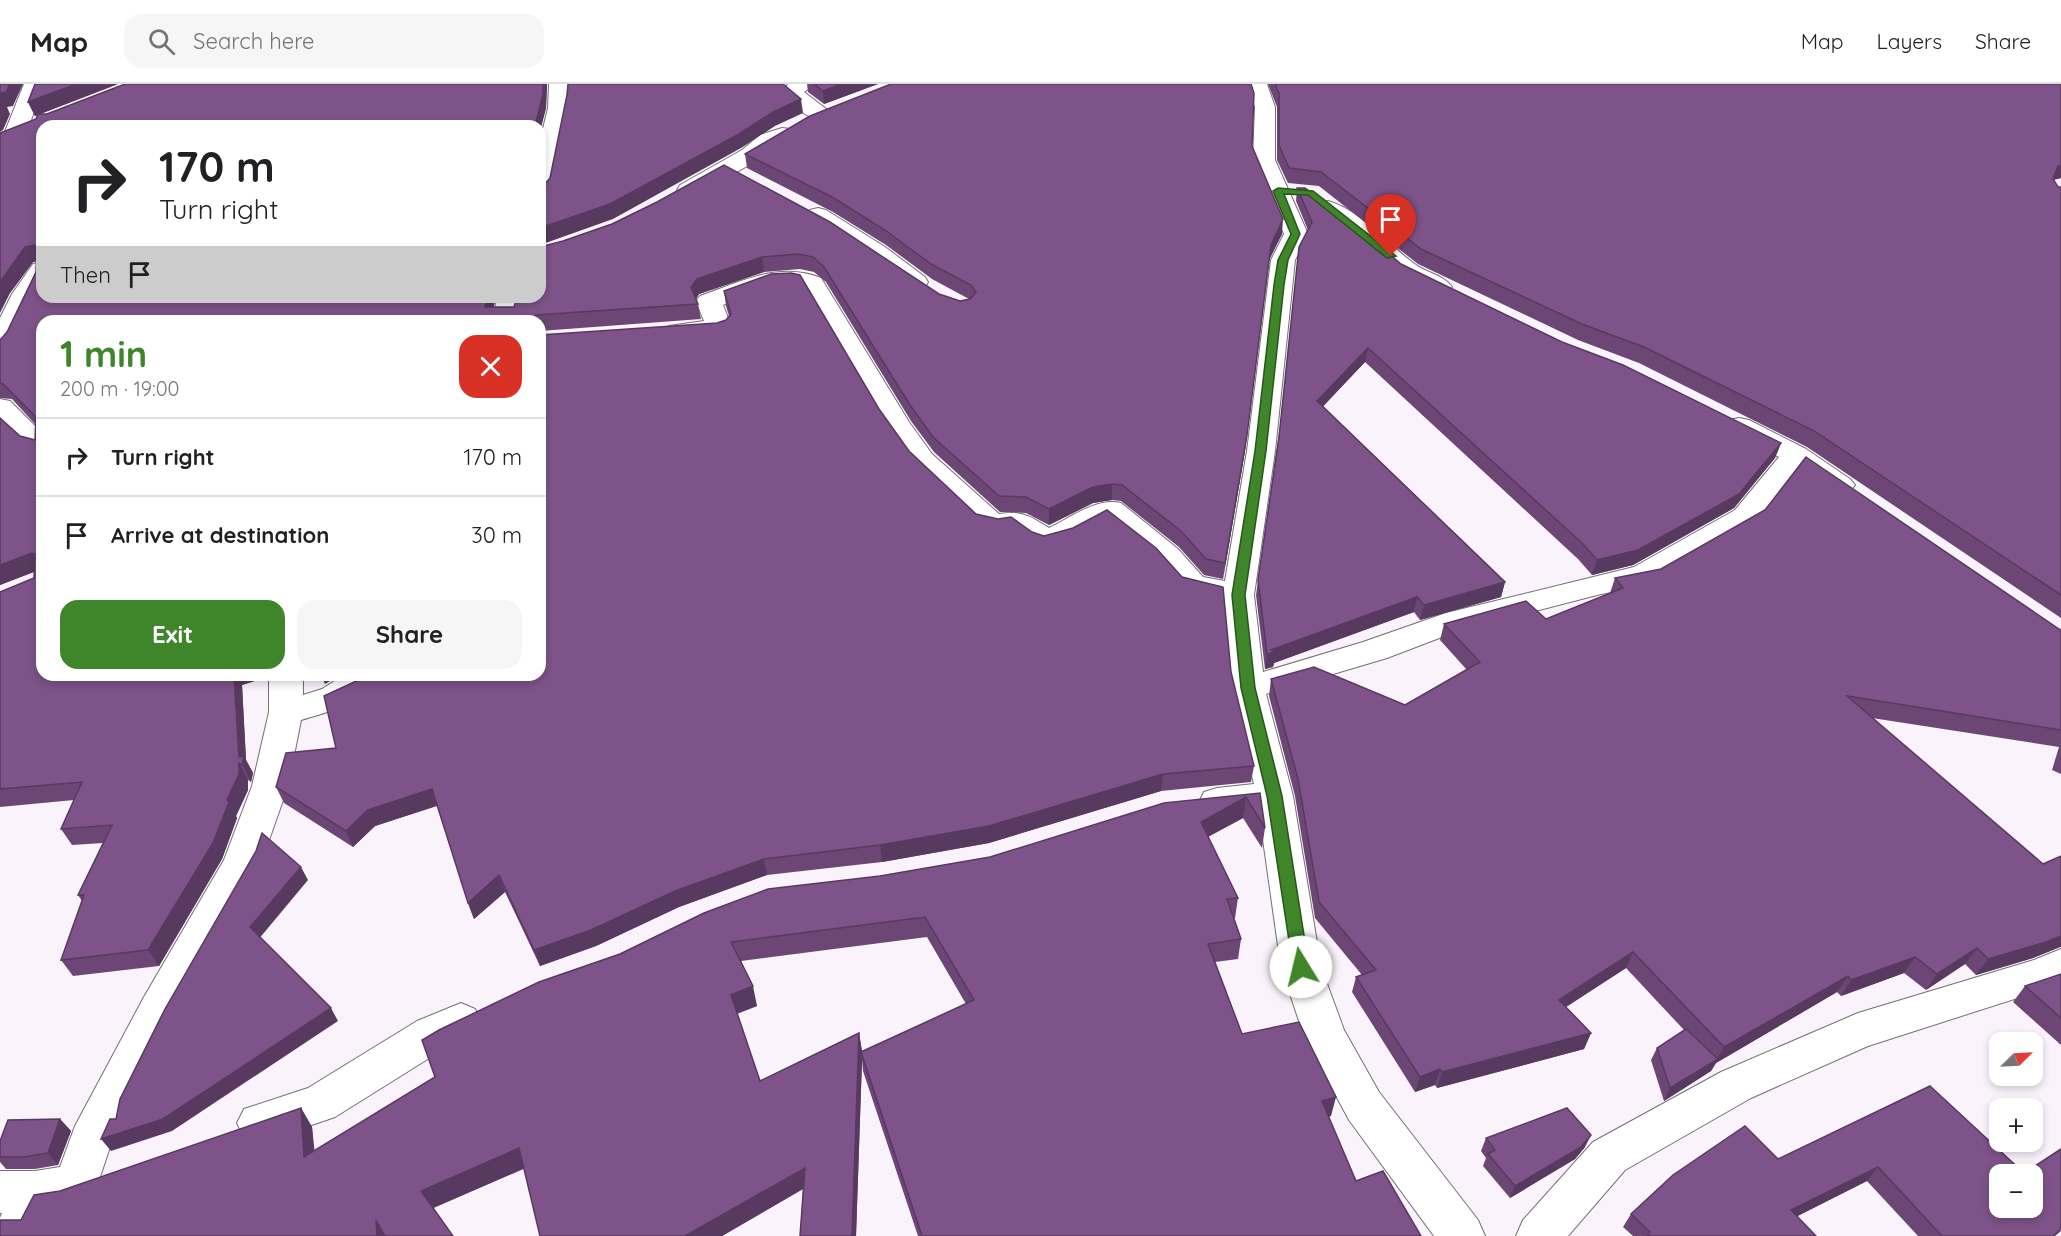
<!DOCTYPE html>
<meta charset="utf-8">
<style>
:root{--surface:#fff;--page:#f6f6f6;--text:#202124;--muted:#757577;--line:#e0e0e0;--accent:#3f852a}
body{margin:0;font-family:Quicksand,sans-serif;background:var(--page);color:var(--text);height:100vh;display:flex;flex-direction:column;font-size:22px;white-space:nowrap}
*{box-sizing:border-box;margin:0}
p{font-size:20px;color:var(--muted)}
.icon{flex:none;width:33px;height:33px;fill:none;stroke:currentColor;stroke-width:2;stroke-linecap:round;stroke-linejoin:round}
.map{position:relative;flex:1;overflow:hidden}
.details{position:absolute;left:36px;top:231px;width:510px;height:366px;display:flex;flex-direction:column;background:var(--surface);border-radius:18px;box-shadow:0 3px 9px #0003}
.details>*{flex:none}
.hud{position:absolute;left:36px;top:36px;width:510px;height:183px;border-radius:18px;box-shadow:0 3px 9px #0003;background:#fff;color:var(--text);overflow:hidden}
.needle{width:39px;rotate:66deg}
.fabs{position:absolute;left:1989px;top:948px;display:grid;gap:12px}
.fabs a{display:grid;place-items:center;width:54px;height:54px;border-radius:12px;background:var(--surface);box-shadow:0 3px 9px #0003;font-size:30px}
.pin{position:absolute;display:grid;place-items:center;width:51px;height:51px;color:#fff;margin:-62px -26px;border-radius:50% 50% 50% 0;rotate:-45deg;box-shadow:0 0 6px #0007}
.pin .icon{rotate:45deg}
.me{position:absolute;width:66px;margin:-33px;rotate:351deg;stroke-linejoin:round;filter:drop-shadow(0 0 4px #0008)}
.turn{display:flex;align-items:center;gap:21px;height:126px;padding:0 24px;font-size:27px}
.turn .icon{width:78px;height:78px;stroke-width:2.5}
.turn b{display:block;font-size:42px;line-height:51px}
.then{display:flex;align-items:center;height:57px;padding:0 24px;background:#0003;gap:12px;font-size:22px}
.round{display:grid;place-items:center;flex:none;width:63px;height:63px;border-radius:18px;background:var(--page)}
.head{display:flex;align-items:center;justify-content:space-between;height:102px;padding:0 24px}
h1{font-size:36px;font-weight:700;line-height:45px;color:var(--accent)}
.button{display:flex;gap:12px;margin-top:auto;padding:12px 24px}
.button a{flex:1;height:69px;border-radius:18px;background:var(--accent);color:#fff;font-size:24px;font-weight:700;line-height:69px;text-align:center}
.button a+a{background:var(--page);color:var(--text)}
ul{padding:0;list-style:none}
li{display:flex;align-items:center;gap:18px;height:78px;padding:0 24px;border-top:2px solid var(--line)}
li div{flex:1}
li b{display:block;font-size:22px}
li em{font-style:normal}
header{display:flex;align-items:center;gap:36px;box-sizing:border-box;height:84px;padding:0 30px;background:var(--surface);border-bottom:2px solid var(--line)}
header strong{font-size:28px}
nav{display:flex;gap:33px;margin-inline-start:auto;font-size:21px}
.search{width:420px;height:54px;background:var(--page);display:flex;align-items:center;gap:15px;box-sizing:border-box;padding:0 21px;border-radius:18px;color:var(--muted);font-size:22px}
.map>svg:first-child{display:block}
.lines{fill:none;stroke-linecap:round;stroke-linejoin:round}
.street-casing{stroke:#746e76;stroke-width:2}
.street{fill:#fff;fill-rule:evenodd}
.wall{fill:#6c4776;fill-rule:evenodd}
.shaded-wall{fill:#583a60}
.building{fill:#7e5389;stroke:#583a60;stroke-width:1.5;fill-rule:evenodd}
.route{fill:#3f852a;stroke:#29561b;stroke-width:1.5}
</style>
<header>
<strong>Map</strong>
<div class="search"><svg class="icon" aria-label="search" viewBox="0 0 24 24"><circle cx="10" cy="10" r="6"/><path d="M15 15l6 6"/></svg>Search here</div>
<nav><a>Map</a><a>Layers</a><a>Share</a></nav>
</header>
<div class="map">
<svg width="2061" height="1152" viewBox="0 0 2061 1152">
<rect width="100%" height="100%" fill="#faf3fc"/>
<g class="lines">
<g class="street-casing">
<g id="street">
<path d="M24,0h20l-18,50 -3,5 -8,1 -8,-1 -3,-5z"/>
<path d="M549,0h20l-1,24 -17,83 -3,5 -8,2v-57l8,-33z"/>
<path d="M815,0l-11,8 26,20 4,4 -4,4c-16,4 -39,-14 -48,-27l6,-9z"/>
<path d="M1247,0h20l8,23v53l33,74 -13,26 -20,191 -21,144 9,77 100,-30 83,-29 188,-46 101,-57 44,-53 -50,-25 -4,-6 4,-6 10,-2 10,2 57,29 44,30 5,6 -5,6c-20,6 -35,-10 -51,-21l-42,54 -103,59 -57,12 -142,37 -68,26 -121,36 27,102 28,171 23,63 35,62 99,128 7,16h-51l-85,-116 -45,-84 -23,-69 -22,-156 -42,5 -13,-4 -5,-10 5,-10 13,-4 37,-4 -23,-96 -8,-86 -41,-10 -26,-29 -49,-40c-17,9 -53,33 -71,25 -8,-4 -16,-11 -24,-17l-13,2 -21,-4 -66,-63 -30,-42 -79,-136c-24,-10 -58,9 -80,17l9,23 -4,5 -50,6 -9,-3 -4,-5 4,-5 35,-5 -8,-20 4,-5c39,-14 80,-35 121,-18l88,144 23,32 67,60c24,-3 29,1 50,14 21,-10 48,-31 72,-25l57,46 25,28 22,4 22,-130 24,-191 13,-26 -31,-74 2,-53z"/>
<path d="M782,44l8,1 3,5 -3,5 -14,6 -18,15 -62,35 -8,2 -8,-2 -3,-5 3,-5 62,-35 18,-15z"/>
<path d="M1328,117c31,8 62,46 88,64 11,8 28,10 36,22l-3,5c-31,8 -68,-34 -91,-52 -12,-9 -25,-18 -38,-27l-4,-5 4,-5z"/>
<path d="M818,124l8,2 59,37 40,30 3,5 -3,5 -9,2 -9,-2 -38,-30 -59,-37 -4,-5 4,-5z"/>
<path d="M42,178v24l-29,60 -4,6 -9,2v-36l12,-24 21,-30z"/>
<path d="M498,213h26l-7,24h-26z"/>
<path d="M0,315l10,2 32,32v21c-19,-4 -29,-17 -42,-31z"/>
<path d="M269,591h34v20l19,-6 22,-14h41c-17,28 -55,36 -84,45l-13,66 -27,77 -89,158 -61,123 -19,57 -16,6 -27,4 -11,25h-38v-18l2,-5h-2v-42h35l25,-4 15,-41 69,-129 80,-137 28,-74 17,-74z"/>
<path d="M2061,865v35l-193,62 -117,52 -126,72 -57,66h-52l7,-16 70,-78 128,-70 137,-59 176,-53z"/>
<path d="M461,919l14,6 6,12 -6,12 -28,14 -112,70 -76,26 -15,-6 -7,-14 7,-14 64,-21 109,-67z"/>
</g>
</g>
<use href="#street" class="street"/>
</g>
<g class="wall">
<path d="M118,0l-78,30h7l78,-30h422l-1,24 -6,23v-5h-498l454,171 -3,10h21l49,-66 49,-17 45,-22 303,99 9,-2 -37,-20 -46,-34 -53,-33 -86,-44 -2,-14 507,-8 30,88 -13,26 -24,191 -22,128 -19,-4 -25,-28 -58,-46 -9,-1 -19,3 -44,22 -23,-12 -26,-1 -66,-60 -23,-31 -85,-139 -12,-10 -14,-3 -36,3 -65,22 -3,5 2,5 3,15 -161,12v-10h-498l225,356 -25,8 4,75 7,13 -2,9 -3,-2v10l-12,26 1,2 -15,41 -63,107 -86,10 -12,-16 21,-59 -4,-6 25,-52 -31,2 -11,-16 13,-29 -74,7v-215l34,-14v-6l-34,13v-167l20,18 15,4v-16l-23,-25 -12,-1v-59h1l6,-7 29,-60 1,-11 -4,1 -23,31 28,-178 -3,1 -7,-14z"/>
<path d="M807,0h71l-54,20 -16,-12z"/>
<path d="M1268,0h793v94l-7,2 4,7h3v431l-254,-171 -168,-84 -61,-23 -160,-76 -99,-78 -31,-3 -11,-23v-53z"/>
<path d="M1297,104l104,76 161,78 219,101 -6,15 -41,50 -101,57 -41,10 -14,-16 -213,-197 -42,44 182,176 -4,15 -81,23 -6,-8 -140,51 -1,4 -8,2 -9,-74 52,-365 -12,-29z"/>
<path d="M724,207l155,118 30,42 67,63 255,158 23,94 -3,16 -90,9 -172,52 -107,19 -115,13 -88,32 -83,39 -56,20 -35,-74 -31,27 -6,-16 -31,-97 -62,20 -22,21 -69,-44 -8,-16 60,-39 27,-70 354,-355 9,-3 3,-4 -3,-10z"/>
<path d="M1615,494l446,52v144l-9,-4 7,-23 -187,-29 171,146 18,-8v91h-1l-27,11 -57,17 -11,-11 -39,26 -22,-17 -63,23 -4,-4 -121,71 -5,8 -47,30 -13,-41 6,-12 27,-18 -58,-62 -60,39 25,26 -7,16 -147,39 -2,-3 -20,7 -63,-100 4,-15 6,-2 -47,-57 -20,-122 -26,-100 2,-17 134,26 62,-35 -27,-30 4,-16 102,-5 64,-26z"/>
<path d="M1260,709l5,35 -3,20 -19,-30 -35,19 30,61 -3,20h-1l7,21 -3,20 -23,3 27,72 89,82 -3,1 28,64 65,55h-503l-55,-165 -1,-11 -6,176h-56l3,-47 -81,47h-182l-16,-68 -91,40 -412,12 39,-29 241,-83 11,19 2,24 121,-74 -13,-37 458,-164 110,-19zM927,853l39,67 -104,47 -3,-18 -99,48 -23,-67 20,-8 -16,-45z"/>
<path d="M2061,890v71l-48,-43 12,-16z"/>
<path d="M1930,1002l131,145 -6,5h-137l-51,-55 -70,35 19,20h-183l-10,-9 8,-13 147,-55z"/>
<path d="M60,1035l11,12 -13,34 -23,4h-29l-6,-7v-21z"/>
<path d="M1486,1054l99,9 -10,12 -65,39 -27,-32 3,-8 -5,-7z"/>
</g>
<g class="shaded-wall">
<path d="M10,0h13l-10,22 -6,1 3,7 -7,16 -3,2v-39z"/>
<path d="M76,0h42l-83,32 -7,-14z"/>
<path d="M543,0h4l-1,24 -6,23v-5h-5z"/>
<path d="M841,0h37l-54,20 -1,-13z"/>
<path d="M801,15l2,14 -28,13 -34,22 -128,71 -73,26v-17l233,-116z"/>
<path d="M2061,81v13l-10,2 7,-14z"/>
<path d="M1283,135l-1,15 -13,26 -24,191 -22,128 48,-334z"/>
<path d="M34,161l8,15 -9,2 -23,31 -10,20v-31l25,-35z"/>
<path d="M762,173l2,15 -65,22 -5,8 -3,-15 6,-8z"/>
<path d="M488,213h8l-6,24 -5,-14z"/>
<path d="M1368,264l-3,14 -50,53 2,-14z"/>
<path d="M1781,359l-6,15 -41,50 -101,57 -41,10 5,-15z"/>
<path d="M1112,400v16l-19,3 -44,22v-16l44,-22z"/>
<path d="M32,469l9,16 -41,16v-20z"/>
<path d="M1505,498l-4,15 -81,23 4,-15z"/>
<path d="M1417,513l-3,15 -140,51 -1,4 -8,2 2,-15 4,-4z"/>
<path d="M234,591h34l-1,2 -25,8 4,75 7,13 -2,9 -12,-25z"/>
<path d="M321,591h19l-15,9z"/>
<path d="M239,679l9,17v10l-12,26 1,2 -15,41 -63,107 -11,-16 79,-150z"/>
<path d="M1163,690l-2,17 -172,52 -107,19 -2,-17z"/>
<path d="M432,705l7,16 -64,21 -22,21 -7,-16 22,-21z"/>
<path d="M1246,713l-3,21 -45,24 3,-20z"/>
<path d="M764,775l3,16 -88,32 -83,39 -56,20 -6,-16 141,-59z"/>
<path d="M301,783l7,13 -50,60 -8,-13z"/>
<path d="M499,791l6,17 -31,27 -6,-16z"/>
<path d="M2061,852v10l-1,1 -27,11 -57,17 12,-16z"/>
<path d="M1977,864l-12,16 -39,26 11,-16z"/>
<path d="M1633,868l-7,16 -74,48 7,-16z"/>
<path d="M1915,873l-11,16 -63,23 10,-16z"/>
<path d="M1848,892l-11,16 -121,71 -5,8 -47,30 6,-13 47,-29 7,-12z"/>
<path d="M753,902l4,20 -22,8 -4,-19z"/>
<path d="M331,924l7,13 -166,110 -61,20 -10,-12z"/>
<path d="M859,949l3,19h-1l1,8 -6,176h-4z"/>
<path d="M1591,949l-7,16 -147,39 5,-16z"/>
<path d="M1440,985l-5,16 -20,7 5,-15z"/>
<path d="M1336,1013l-5,19 -14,4 5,-19z"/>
<path d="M301,1024l11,19 5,48 -13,-18z"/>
<path d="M60,1035l11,12 -13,34 -10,-12z"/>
<path d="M1591,1051l-6,12 -10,12 -65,39 5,-12z"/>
<path d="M519,1064l9,19 -97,42 -10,-18z"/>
<path d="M1878,1083l-11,14 -85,43 9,-14z"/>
<path d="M805,1084l3,18 -86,50h-37z"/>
<path d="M376,1136l9,16h-8z"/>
</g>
<g class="building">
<path d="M0,0h10l-4,8 -6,1z"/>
<path d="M35,0h41l-48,18z"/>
<path d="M125,0h418v10l-8,32h-493v171h446l-3,10h29l3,-10h23v-50l23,-6 49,-17 45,-22 67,-37 106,57 109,72 21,7 10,-2 6,-7 -5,-7 -40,-21 -46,-34 -53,-33 -87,-43 65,-38 81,-32h360l3,9 -2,53 31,73 -12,26 -24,190 -22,128 -19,-4 -25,-28 -59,-46 -10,-1 -19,3 -44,22 -23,-12 -27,-1 -66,-59 -23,-32 -86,-138 -11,-10 -15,-3 -36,3 -65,22 -6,8 7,17 -162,11 -2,3v3h-492v354h192l5,82 5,-1 -2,9 -3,-2v11l-12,26 2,2 -16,41 -65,107 -87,10 23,-65h-6l34,-70 -51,4 21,-47 -82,7v-197l34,-14 1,-23 -3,-2 -32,12v-147l20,18 15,4 1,-23 -33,-33 -3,-1v-44h1l6,-7 29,-60 1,-25 -3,-2 -9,2 -25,35v-149l36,-14 2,-5h9z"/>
<path d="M568,0h215l18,15 -28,13 -34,22 -129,70 -70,24v-43l5,-1 5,-6 17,-83z"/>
<path d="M814,0h27l-18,7z"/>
<path d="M1275,0h786v81l-3,1 -5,13 5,8h3v408l-247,-164 -170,-84 -62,-23 -161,-75 -100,-77 -32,-4 -10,-23v-52z"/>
<path d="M1297,104h8l54,40 42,36 161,78 61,23 158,78 -42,51 -101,56 -41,10 -14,-16 -215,-196 -51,53 188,181 -81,23 -7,-8 -146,53 4,2 -8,2 -9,-74 21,-143 20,-190 13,-25z"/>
<path d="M791,189l9,2 79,134 30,42 67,63 22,5 13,-2 21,15 12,4 29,-8 34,-18 49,38 26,29 41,10 8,85 23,94 -91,8 -174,52 -109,19 -116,14 -89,32 -84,39 -57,20 -35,-75 -31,28 -36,-114 -64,21 -22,21 -70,-44 10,-34 50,-5 -12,-52 39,-18 3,-3h174v-340l177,-12 9,-3 5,-6 -7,-23 47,-17z"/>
<path d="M1806,373l253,172 2,1v100l-214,-34 196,168 18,-8v80l-15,6 -58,17 -11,-11 -40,26 -22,-17 -64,23 -3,-4 -124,71 -91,-95 -74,48 32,33 -149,39 -2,-3 -20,8 -64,-100 20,-7 -57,-68 -21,-123 -27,-100 43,-12 91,38 75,-43 -36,-38 82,-23 20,18 77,-31 -8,-10 46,-9 104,-59z"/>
<path d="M1260,709l5,35 -19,-31 -45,25 37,76 -11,1 14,40 -33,5 34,90 57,-12 37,75 -14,4 34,80 27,-10 38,65h-499l-61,-184 113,-52 -49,-83 -194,25 22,44 -22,9 29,86 99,-48 -7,203h-52l5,-68 -120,68h-145l-21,-88 -98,43 32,45h-68l-9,-16 1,16h-377v-16h21l13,-25 26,-4 241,-83 3,49 131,-80 -13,-37 17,-10 100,-48 81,-28 84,-41 64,-24 112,-13 110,-19 174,-54z"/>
<path d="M262,749l39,34 -51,60 81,81 -168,111 -62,20 9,-20h6l4,-20 45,-90 91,-158z"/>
<path d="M2061,890v44l-36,-32z"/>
<path d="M1686,945l32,30 -48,29 -13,-40z"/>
<path d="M1930,1002l94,87 37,-24v80l-8,7h-111l-64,-69 -87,43 25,26h-169l3,-4 -19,-18 42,-39 72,-49 33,33zM2000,1090h32v34h-32z"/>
<path d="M1567,1024l24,27 -10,12 -66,39 -27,-32 7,-4 -9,-12z"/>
<path d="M60,1035l-12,34 -24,4h-24v-16l8,-21z"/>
</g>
<path class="route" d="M1278,104l35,3 83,65 -9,2 -79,-63 -24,-1 16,40 -12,26 -4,25 -18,166 -21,144 10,93 27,108 27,171 -2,5 -6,2 -6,-2 -2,-5 -26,-171 -26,-108 -9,-93 23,-144 19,-166 4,-25 13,-26 -18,-43z"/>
</svg>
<div class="fabs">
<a><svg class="needle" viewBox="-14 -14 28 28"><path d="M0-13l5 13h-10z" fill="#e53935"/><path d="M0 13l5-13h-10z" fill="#757577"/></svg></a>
<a>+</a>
<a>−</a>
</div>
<div class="pin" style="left:1391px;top:172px;background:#d93025"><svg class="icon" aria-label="arrive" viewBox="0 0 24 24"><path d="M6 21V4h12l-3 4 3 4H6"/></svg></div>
<svg class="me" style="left:1301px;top:883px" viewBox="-20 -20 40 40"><circle r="19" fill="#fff"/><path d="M0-13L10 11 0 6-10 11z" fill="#3f852a"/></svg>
<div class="hud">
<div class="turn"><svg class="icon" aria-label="right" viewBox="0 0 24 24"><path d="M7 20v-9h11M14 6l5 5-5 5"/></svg><div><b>170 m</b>Turn right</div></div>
<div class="then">Then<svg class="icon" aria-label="arrive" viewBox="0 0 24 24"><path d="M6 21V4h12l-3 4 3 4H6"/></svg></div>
</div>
<section class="details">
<div class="head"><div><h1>1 min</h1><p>200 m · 19:00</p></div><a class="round" style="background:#d93025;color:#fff"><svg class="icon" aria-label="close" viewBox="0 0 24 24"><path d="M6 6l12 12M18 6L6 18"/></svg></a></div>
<ul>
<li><svg class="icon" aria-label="right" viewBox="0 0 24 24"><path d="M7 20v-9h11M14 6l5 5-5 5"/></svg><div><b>Turn right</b></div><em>170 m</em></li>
<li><svg class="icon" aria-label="arrive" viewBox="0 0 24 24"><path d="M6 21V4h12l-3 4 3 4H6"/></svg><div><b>Arrive at destination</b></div><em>30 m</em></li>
</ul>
<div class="button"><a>Exit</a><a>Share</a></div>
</section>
</div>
